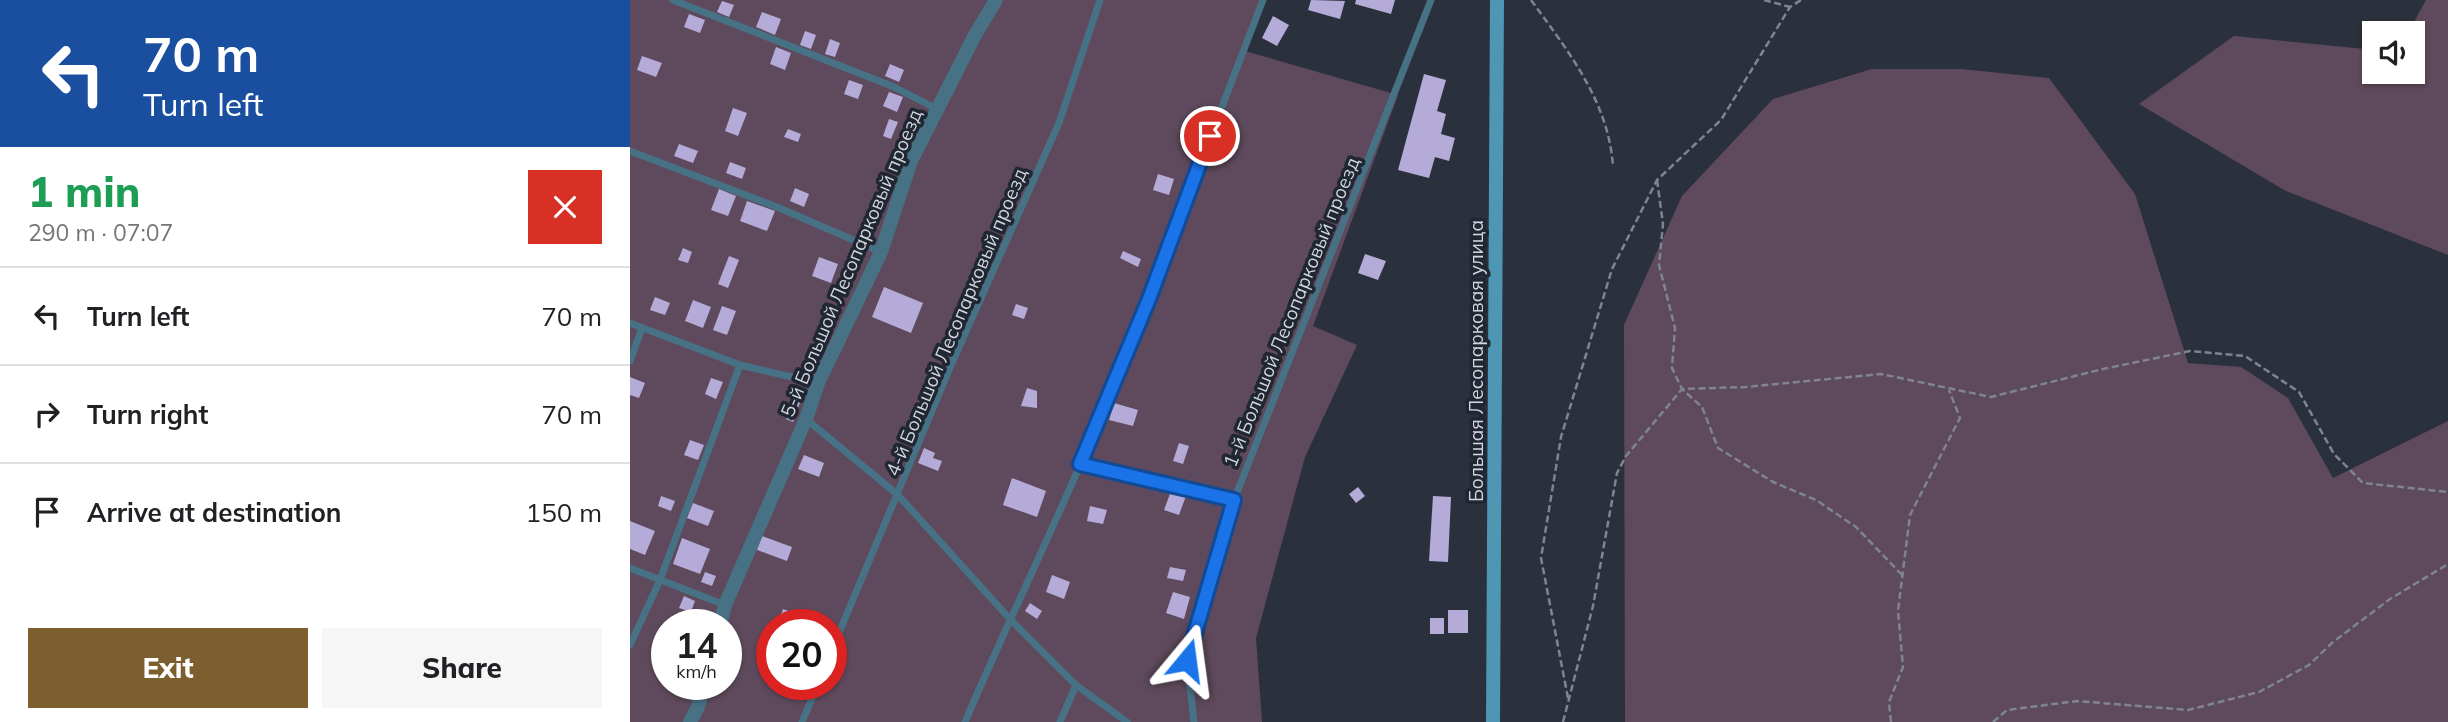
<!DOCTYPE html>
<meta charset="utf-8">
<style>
:root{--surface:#fff;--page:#f6f6f6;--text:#202124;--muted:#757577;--line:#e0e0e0;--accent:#7d5e2f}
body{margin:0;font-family:Mulish,sans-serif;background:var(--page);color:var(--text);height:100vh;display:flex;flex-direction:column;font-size:26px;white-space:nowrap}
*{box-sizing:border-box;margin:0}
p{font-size:23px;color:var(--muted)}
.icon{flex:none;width:38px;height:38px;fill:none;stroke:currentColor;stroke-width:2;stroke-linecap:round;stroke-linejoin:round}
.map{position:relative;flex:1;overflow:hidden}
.panel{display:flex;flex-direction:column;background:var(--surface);width:630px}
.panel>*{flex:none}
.guide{background:#1a4fa0;color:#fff;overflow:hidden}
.fabs{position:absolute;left:1732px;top:21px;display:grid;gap:14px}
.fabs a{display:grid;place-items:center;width:63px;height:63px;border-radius:0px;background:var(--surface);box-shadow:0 2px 5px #0004;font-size:35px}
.speed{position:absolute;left:21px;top:609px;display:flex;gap:14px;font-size:35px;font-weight:700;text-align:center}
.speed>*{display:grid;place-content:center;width:91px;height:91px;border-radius:50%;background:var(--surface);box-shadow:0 2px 5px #0004;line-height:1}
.speed small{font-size:18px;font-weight:400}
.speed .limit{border:10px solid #d22;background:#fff;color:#111}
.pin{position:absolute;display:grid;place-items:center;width:60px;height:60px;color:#fff;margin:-30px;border:4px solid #fff;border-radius:50%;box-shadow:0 2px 7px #0007}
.me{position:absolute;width:77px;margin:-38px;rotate:16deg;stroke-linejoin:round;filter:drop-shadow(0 0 5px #0008)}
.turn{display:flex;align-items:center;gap:24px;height:147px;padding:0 28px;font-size:32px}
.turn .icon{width:91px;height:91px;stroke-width:2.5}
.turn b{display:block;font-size:49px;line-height:60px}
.round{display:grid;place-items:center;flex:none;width:74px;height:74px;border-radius:0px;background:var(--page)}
.summary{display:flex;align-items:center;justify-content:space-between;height:119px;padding:0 28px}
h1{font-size:42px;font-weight:800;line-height:52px;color:#1e9e55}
.cta{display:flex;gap:14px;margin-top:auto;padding:14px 28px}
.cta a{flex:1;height:80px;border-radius:0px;background:var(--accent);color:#fff;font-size:28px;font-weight:800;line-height:80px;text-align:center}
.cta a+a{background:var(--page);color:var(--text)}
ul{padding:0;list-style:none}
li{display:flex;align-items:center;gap:21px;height:98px;padding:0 28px;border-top:2px solid var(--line)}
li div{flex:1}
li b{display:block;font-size:26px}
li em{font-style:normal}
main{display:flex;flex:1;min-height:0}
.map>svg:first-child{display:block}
.green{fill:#5e4a5c;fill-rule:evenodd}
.building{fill:#b5abd8}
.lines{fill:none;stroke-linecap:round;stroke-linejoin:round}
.path{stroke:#7f858e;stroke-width:2.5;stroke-dasharray:7 3.5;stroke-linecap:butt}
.lane{stroke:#477285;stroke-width:7}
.street{stroke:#477285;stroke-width:14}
.secondary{stroke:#4e96b3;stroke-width:14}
.route-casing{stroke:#114b97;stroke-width:18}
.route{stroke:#1a73e8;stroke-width:12}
.labels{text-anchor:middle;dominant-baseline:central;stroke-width:7;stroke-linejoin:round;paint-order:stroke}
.street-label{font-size:19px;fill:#d2d7de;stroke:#212732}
</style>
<main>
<section class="panel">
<div class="guide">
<div class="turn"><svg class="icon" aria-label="left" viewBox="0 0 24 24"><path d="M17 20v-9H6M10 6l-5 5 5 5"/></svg><div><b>70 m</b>Turn left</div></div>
</div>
<div class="summary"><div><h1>1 min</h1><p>290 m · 07:07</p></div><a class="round" style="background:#d93025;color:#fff"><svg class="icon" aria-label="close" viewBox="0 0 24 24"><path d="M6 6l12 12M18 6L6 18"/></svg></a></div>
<ul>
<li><svg class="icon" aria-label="left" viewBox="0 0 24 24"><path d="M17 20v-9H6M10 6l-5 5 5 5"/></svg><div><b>Turn left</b></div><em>70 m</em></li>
<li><svg class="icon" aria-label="right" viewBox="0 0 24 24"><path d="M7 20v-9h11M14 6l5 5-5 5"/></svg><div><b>Turn right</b></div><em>70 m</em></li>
<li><svg class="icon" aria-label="arrive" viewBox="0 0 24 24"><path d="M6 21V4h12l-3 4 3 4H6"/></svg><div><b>Arrive at destination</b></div><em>150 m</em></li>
</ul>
<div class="cta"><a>Exit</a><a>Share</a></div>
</section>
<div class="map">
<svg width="1818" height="722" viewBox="0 0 1818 722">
<rect width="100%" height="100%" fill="#2b313c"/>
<g class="green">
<path d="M0,0h634l-19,51 153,44 -85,231 44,19 -52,112 -49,181 6,84h-632zM37,625h59v59h-59zM142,625h59v59h-59z"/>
<path d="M1796,0h22v255l-162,-64 -147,-87 95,-68 141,14v22h38v-39h-5z"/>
<path d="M1242,69h89l88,9 86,116 53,169 53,4 47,31 45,80 115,-57v301h-823l-1,-397 58,-129 91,-97z"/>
</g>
<g class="building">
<path d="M681,0l34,1 -5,18 -32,-9z"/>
<path d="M726,0h39l-4,14 -36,-10z"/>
<path d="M92,1l12,4 -5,12 -12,-5z"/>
<path d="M132,12l19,7 -6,16 -19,-8z"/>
<path d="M59,14l16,6 -5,13 -16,-6z"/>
<path d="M643,16l16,9 -12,21 -15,-8z"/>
<path d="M175,31l11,4 -5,14 -11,-4z"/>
<path d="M200,39l10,4 -5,14 -10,-3z"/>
<path d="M146,47l15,6 -6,17 -15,-6z"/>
<path d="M12,56l20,7 -6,14 -19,-7z"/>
<path d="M260,64l14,6 -5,12 -14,-6z"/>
<path d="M794,74l22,6 -9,31 9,3 -5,20 14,4 -6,23 -14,-4 -6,21 -31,-8z"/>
<path d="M219,80l14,5 -5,14 -14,-5z"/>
<path d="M259,92l14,5 -6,15 -14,-6z"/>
<path d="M103,108l14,5 -9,23 -13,-5z"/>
<path d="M259,119l9,3 -7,17 -8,-3z"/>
<path d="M158,129l13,5 -3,8 -14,-5z"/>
<path d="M49,144l19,7 -5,12 -19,-7z"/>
<path d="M100,162l16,6 -4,11 -16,-6z"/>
<path d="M528,174l16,5 -5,16 -16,-5z"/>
<path d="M165,188l14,6 -5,13 -14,-6z"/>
<path d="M89,189l17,7 -8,20 -17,-6z"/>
<path d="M117,201l28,10 -8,20 -27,-10z"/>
<path d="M53,248l9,4 -4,11 -10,-3z"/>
<path d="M493,251l18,8 -3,8 -18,-9z"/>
<path d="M735,254l21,7 -8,19 -20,-7z"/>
<path d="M99,256l10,4 -11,28 -10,-4z"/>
<path d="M189,257l19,7 -7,19 -19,-7z"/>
<path d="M254,287l39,16 -12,30 -39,-16z"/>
<path d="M25,297l15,6 -5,12 -15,-5z"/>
<path d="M63,300l18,7 -8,21 -18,-7z"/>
<path d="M386,304l12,4 -4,11 -12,-4z"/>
<path d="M92,306l14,5 -9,24 -14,-5z"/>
<path d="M0,377l15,6 -6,15 -9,-3z"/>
<path d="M81,378l12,4 -7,17 -11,-5z"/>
<path d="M397,388l10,3v17l-16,-2z"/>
<path d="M167,392l6,2 -10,28 -7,-3z"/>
<path d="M484,403l24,7 -5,16 -24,-6z"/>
<path d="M60,440l14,5 -6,15 -14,-5z"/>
<path d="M549,443l10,3 -6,18 -10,-3z"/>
<path d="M294,448l11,5 -2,5 9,3 -4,10 -20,-8z"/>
<path d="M174,455l20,8 -5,14 -21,-8z"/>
<path d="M382,478l34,13 -9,26 -34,-12z"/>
<path d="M728,487l7,9 -9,7 -7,-9z"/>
<path d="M541,491l15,5 -7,19 -15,-5z"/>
<path d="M31,496l14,5 -4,10 -13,-5z"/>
<path d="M803,496l18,1 -3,65 -19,-1z"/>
<path d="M63,503l21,8 -6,15 -21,-8z"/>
<path d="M460,506l17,4 -4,14 -16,-3z"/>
<path d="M0,521l25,10 -10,24 -15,-6z"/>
<path d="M132,536l30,11 -5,14 -30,-11z"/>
<path d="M52,538l28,11 -10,25 -27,-10z"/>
<path d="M540,567l16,3 -3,11 -16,-3z"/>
<path d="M75,572l11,4 -4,10 -11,-4z"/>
<path d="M422,575l18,7 -6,17 -18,-7z"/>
<path d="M543,592l17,5 -6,22 -18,-6z"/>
<path d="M54,596l11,5 -4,11 -12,-4z"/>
<path d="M400,603l12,8 -5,8 -12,-8z"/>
<path d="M153,609l35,12 -2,4h-39z"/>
<rect x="818" y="610" width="20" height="23"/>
<rect x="800" y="618" width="14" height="16"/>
</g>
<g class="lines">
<g class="path">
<path d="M901,0c37,51 78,102 82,167"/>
<path d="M1134,0l26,7"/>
<path d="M1027,180l6,44 -4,41 16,63 -3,40 10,21 20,18 16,41 55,34 43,18 40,27 46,48"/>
<path d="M938,698l-27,-140 20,-121 51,-168 45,-89 64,-60 69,-113 11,-7"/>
<path d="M933,722l30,-116 24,-133 9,-17 56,-67 64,-2 135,-13 110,23 112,-28 87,-18 55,5 54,36 35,62 29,29 85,9"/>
<path d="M1261,722l-2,-20 14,-35 -5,-56 12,-96 50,-97 -11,-28"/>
<path d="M1363,722l14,-12 70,-9 111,9 71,-18 50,-27 24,-23 57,-43 58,-35"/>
</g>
<g class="lane">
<path d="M43,0l221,87 43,22"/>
<path d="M0,151l147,56 104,45"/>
<path d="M0,323l110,42 78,18"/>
<path d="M0,361l12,-33"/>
<path d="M176,419l92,76 111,123 67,67 51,37"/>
<path d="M450,464l154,36"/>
<path d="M0,568l95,37"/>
<path d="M0,645l30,-65 80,-215"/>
<path d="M201,652l121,-289 107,-240 41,-123"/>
<path d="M172,722l16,-38"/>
<path d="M335,722c37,-87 78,-171 115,-257 65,-153 123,-310 183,-465"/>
<path d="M430,722l16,-37"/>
<path d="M564,722l-7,-62 47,-160 197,-500"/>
</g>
<g class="street">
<path d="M90,625l5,-20 81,-186 12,-36 63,-131 30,-91 64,-126 21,-35"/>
<path d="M60,722l8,-15 6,-23"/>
</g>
<path class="secondary" d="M863,722l4,-722"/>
</g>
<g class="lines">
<g class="route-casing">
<path id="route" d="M557,660l47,-160 -154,-36 69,-165 61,-163"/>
</g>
<use href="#route" class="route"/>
</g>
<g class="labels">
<g class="street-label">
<text transform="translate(221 263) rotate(-67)">5-й Большой Лесопарковый проезд</text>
<text transform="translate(661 312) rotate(-68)">1-й Большой Лесопарковый проезд</text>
<text transform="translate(326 322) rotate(-67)">4-й Большой Лесопарковый проезд</text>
<text transform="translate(846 361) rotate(-90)">Большая Лесопарковая улица</text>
</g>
</g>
</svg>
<div class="fabs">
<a><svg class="icon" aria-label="sound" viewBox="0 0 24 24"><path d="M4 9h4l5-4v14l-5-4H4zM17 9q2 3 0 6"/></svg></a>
</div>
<div class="speed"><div>14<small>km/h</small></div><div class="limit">20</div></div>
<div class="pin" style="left:580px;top:136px;background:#d93025"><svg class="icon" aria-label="arrive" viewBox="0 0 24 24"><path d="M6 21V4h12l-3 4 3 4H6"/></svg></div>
<svg class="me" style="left:557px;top:660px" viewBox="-20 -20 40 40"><path d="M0-17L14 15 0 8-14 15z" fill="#1a73e8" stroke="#fff" stroke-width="4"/></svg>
</div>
</main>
